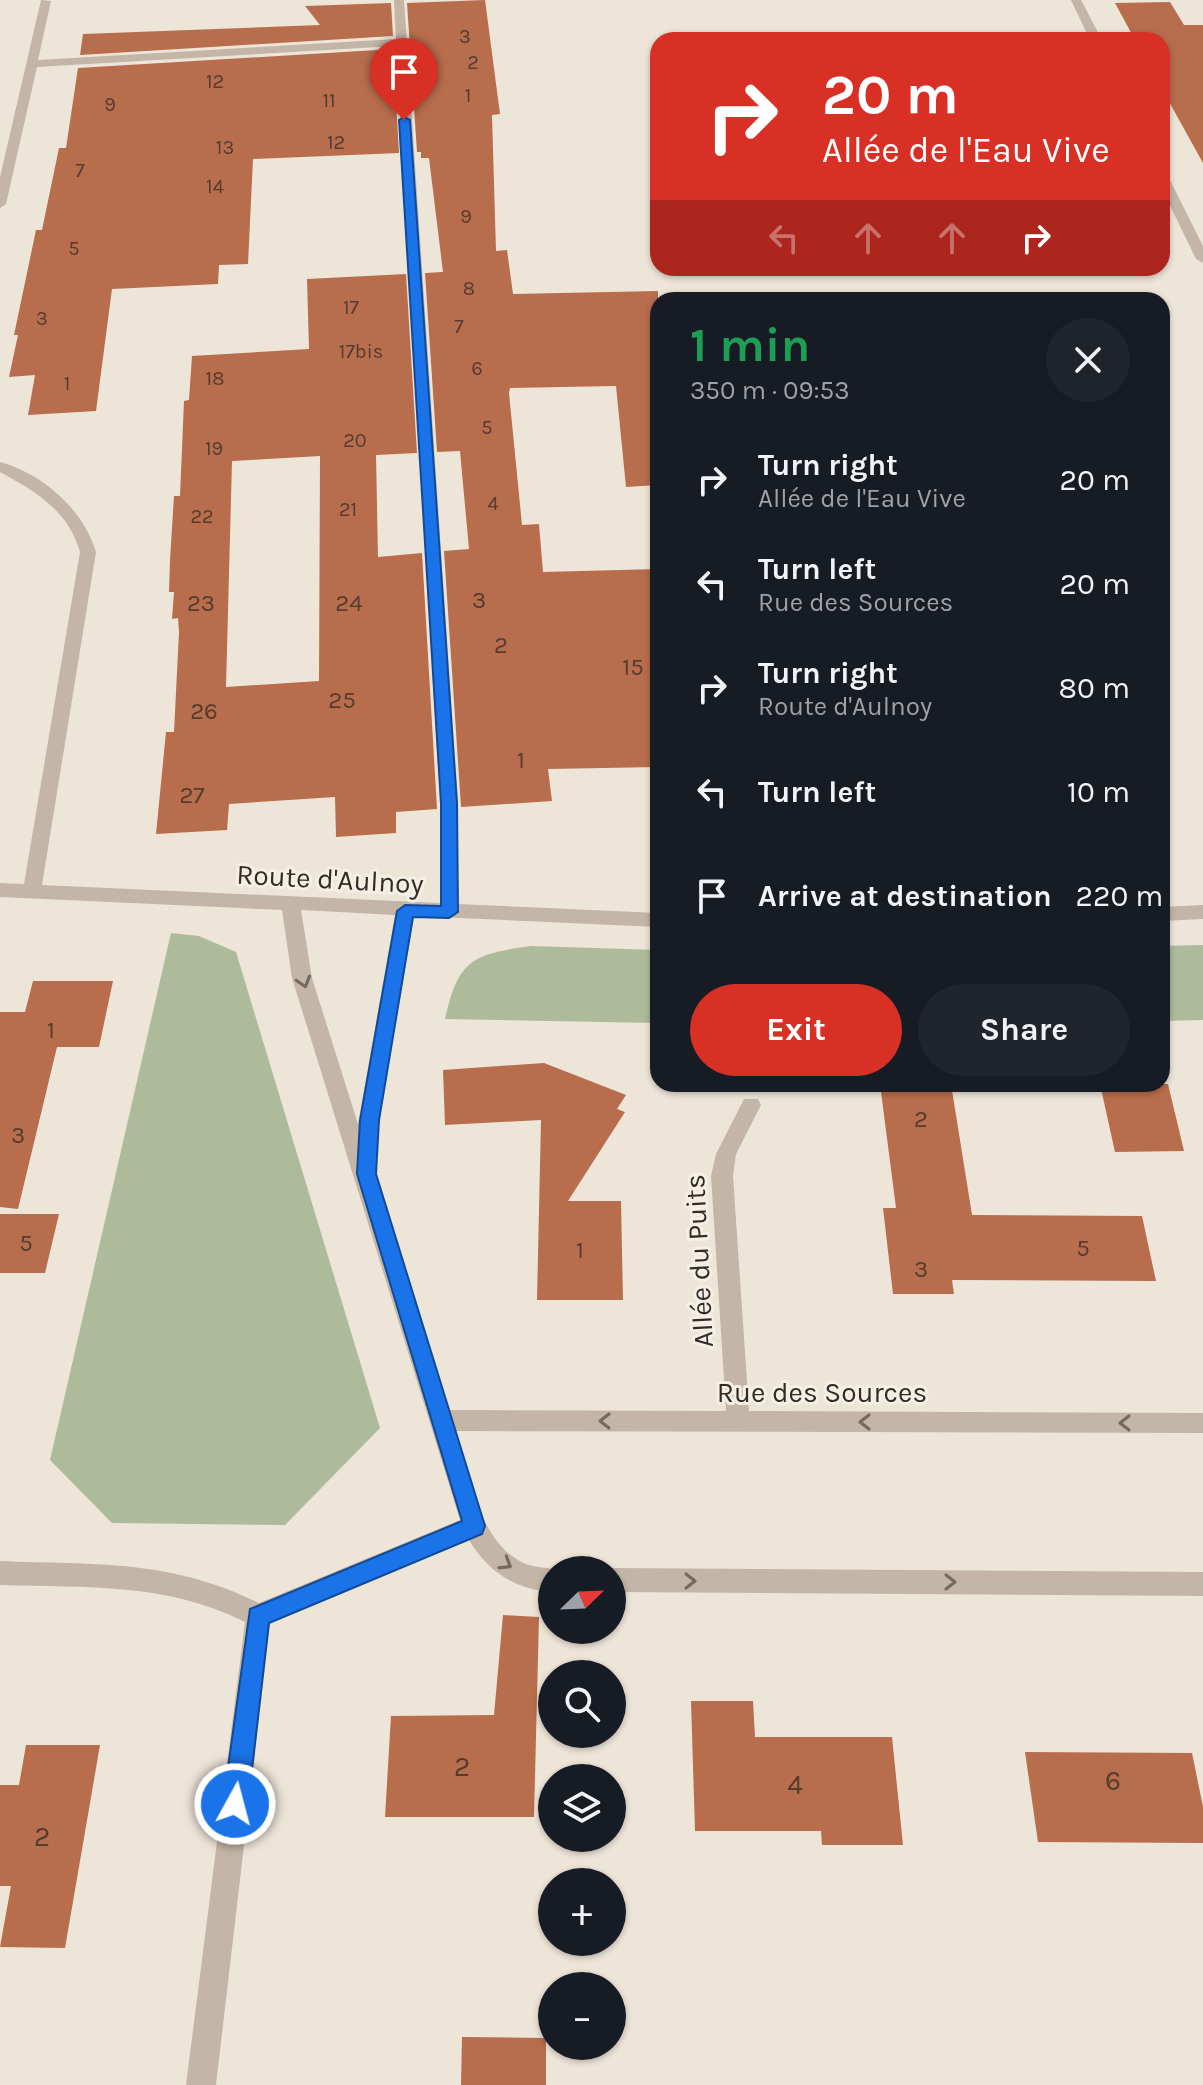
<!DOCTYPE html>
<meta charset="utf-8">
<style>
:root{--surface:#171b24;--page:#20242c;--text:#f1f3f6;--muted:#9ea1a6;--accent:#d93025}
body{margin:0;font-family:Karla,sans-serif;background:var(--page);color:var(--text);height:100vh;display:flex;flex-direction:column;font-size:30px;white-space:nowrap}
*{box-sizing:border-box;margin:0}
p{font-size:26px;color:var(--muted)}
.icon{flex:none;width:44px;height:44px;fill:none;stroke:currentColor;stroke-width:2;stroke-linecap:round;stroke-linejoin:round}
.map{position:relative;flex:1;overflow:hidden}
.side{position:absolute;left:650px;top:292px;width:520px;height:800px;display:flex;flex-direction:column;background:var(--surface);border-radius:24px;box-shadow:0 2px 6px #0004}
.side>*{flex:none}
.banner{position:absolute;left:650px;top:32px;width:520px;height:244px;border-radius:24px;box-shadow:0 2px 6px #0004;background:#d93025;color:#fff;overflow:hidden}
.needle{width:52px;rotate:67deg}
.tools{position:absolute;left:538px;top:1556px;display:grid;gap:16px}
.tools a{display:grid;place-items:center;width:88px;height:88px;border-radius:50%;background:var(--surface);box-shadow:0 2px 6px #0004;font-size:40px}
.pin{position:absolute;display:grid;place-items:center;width:68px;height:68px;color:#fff;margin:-82px -34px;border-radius:50% 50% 50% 0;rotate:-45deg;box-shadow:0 0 8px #0007}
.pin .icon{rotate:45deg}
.me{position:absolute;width:88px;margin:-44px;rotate:7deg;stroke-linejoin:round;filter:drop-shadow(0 0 6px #0008)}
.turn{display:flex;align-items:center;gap:28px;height:168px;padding:0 40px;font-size:36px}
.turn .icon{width:104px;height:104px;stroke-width:2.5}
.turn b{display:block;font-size:56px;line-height:68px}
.lanes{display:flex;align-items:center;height:76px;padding:0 40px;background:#0003;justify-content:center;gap:40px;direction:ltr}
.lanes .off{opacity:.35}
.round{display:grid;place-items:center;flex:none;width:84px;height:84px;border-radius:42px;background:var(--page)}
.summary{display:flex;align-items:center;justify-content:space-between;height:136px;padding:0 40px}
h1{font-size:48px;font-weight:700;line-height:60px;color:#1e9e55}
.cta{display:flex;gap:16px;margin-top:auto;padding:16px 40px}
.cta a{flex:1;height:92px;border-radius:48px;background:var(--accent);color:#fff;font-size:32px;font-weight:700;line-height:92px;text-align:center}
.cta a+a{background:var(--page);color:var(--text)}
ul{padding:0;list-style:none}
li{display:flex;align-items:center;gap:24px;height:104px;padding:0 40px}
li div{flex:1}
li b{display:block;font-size:30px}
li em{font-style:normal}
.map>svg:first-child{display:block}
.green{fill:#aebb9b}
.building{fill:#b86d4d;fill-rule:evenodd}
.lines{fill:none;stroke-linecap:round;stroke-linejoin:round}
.minor{fill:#c4b6a7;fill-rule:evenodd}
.oneway{stroke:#746a60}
.route{fill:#1a73e8;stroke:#114b97;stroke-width:2}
.labels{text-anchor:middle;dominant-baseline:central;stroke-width:6;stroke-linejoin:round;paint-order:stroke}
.far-number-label{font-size:20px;fill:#543c30}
.number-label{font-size:24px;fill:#543c30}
.street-label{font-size:28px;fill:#322b26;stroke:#f6efe5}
.near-number-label{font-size:28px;fill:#543c30}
</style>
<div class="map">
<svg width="1203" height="2085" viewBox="0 0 1203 2085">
<rect width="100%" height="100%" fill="#eee5d9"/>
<g class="green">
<path d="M171,933l28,3 37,16 144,476 -95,97 -173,-2 -62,-63z"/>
<path d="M1203,945v75l-41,1v-75z"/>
<path d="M531,946l127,4v73l-213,-4c13,-60 28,-65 86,-73z"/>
</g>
<g class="building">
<path d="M485,0l15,114 -8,1 4,136 11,-1 6,44 145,-3v194l-32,2 -10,-101 -106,2 -1,5 13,132 17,-1 4,48 115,-3v198l-110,2 4,32 -91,6 -17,-256 25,-2 -9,-98 -23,1 -12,-179 18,-1 -14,-114h-8v-6h-4l-10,-149z"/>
<path d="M1170,2l14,23h19v138l-41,-74v-49h-27l-20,-37z"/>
<path d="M391,3l2,33 -313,19 3,-21 237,-9 -15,-19z"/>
<path d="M393,49l6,104 -146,6 -5,105 -29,1 -1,19 -106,5 -16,122 -68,4 7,-40 -26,2 9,-42h-4l22,-105h6l17,-82h7l12,-80z"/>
<path d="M406,274l11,179 -41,2 2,102 44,-4 15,256 -41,3v21l-60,4 -1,-40 -106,7 -2,26 -71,4 10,-102h8l5,-100 -1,-14 -6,1 2,-27h-5l1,-32 4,-64h6l4,-95 5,-1 3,-44 117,-7 -2,-70zM320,456l-1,225 -93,6 6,-226z"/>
<path d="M33,981h80l-14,66h-42l-39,162 -18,-2v-195h25z"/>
<path d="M544,1063l82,32 -9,14 8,3 -57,89h53l2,99h-86l4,-180 -96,5 -2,-55z"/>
<path d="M880,1084h71l21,131 170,1 14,65 -204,-1 2,14h-61l-10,-86h13z"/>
<path d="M1100,1084h68l16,67 -69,1z"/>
<path d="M0,1214h59l-14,59h-45z"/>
<path d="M503,1615l36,2 -5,200h-149l6,-101 103,-1z"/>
<path d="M691,1701h62l2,36h137l11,108h-81l-1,-14h-126z"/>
<path d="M26,1745h74l-35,203 -65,-1 11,-61h-11v-101h19z"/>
<path d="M1025,1752l167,1 11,54v36l-165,-1z"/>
<path d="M462,2037l84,1v47h-85z"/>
</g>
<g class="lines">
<g class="minor">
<path d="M394,0h10l54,803v101l200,9v14l-244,-11 -35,204 -2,38 -6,7 78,245 277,1 -15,-235 5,-22 28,-55h14l3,6 -25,49 -3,22 16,235 454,2v20l-747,-2c14,43 22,113 70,133 10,4 21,3 30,6h-4v22c-37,-3 -64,-20 -83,-52l-199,83 -54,462h-30l59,-463c-80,-40 -158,-34 -245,-37v-24c96,4 170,-2 259,42l201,-83 -168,-542 -10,-68 -282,-13v-14l24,1 56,-332c-12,-42 -44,-60 -80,-80v-10c43,12 83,47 96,90l-54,333 398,18v-100l-44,-757 -359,21 -31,137 -6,4v-31l41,-177 10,1 -13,59 358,-21zM301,910l94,5 -37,209 -46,-146z"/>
<path d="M1071,0h10l21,40h-12z"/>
<path d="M1162,172l6,4 35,70v17l-7,-4 -34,-70z"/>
<path d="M1203,905v14l-41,2v-14z"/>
<path d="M612,1568l591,4v24l-591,-4v-22h-4z"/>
</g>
</g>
<defs><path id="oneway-chevron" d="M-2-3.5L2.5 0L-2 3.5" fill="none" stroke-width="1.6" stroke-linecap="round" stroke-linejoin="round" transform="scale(2)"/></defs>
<g class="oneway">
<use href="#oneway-chevron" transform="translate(304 982) rotate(73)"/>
<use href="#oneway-chevron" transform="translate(605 1421) rotate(-180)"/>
<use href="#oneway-chevron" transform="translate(865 1422) rotate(-180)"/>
<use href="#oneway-chevron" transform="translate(1125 1423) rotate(-180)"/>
<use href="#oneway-chevron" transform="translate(506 1564) rotate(32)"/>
<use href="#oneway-chevron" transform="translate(690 1581)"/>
<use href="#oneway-chevron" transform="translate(950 1582)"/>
</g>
<path class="route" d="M404,117l6,3 47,683 1,109 -9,6 -36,-1 -34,203 -3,54 109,352 -3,8 -213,89 -21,181 -4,8 -9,4 -8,-4 -4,-8 27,-195 212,-88 -105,-347 3,-54 37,-209 8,-6 36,1v-103l-42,-683z"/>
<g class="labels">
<g class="far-number-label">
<text x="465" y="36">3</text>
<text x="473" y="62">2</text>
<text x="215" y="81">12</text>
<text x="468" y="95">1</text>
<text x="329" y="100">11</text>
<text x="110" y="104">9</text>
<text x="336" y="142">12</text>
<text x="225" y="147">13</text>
<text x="80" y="170">7</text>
<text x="215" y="186">14</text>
<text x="466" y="216">9</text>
<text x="74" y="248">5</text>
<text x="469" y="288">8</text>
<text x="351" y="307">17</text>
<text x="42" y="318">3</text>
<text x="459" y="326">7</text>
<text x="361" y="351">17bis</text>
<text x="477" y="368">6</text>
<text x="215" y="378">18</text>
<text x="67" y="383">1</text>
<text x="487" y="427">5</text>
<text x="355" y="440">20</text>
<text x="214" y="448">19</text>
<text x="493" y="503">4</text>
<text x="348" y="509">21</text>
<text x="202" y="516">22</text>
</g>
<g class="number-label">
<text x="479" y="600">3</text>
<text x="201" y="603">23</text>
<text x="349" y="603">24</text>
<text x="501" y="645">2</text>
<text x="633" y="667">15</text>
<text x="342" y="700">25</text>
<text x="204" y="711">26</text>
<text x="521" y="760">1</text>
<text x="192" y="795">27</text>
<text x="51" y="1030">1</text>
<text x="921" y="1119">2</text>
<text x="18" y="1135">3</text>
<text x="26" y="1243">5</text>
<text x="1083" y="1248">5</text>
<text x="580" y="1250">1</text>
<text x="921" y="1269">3</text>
</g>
<g class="street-label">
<text transform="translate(330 879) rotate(3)">Route d'Aulnoy</text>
<text transform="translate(699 1261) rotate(-93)">Allée du Puits</text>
<text x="822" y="1392">Rue des Sources</text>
</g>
<g class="near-number-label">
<text x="462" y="1766">2</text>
<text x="1113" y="1780">6</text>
<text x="795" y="1784">4</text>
<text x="42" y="1836">2</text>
</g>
</g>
</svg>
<div class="tools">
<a><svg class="needle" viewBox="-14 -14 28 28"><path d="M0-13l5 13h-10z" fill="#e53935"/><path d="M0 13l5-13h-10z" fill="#9ea1a6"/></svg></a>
<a><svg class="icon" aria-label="search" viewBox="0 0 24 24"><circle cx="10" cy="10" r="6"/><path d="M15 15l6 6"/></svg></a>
<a><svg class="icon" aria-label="layers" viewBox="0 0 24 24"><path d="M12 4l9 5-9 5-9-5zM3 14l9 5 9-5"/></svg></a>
<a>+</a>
<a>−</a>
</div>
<div class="pin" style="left:404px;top:120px;background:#d93025"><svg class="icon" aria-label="arrive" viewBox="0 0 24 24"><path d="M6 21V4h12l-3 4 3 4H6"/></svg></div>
<svg class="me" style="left:235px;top:1804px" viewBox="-20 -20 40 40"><circle r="17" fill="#1a73e8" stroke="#fff" stroke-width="3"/><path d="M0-11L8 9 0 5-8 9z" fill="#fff"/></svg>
<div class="banner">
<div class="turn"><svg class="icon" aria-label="right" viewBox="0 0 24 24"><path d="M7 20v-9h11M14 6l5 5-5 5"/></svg><div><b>20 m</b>Allée de l'Eau Vive</div></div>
<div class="lanes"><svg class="icon off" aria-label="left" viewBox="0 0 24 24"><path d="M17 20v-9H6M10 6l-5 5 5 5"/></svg><svg class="icon off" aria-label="ahead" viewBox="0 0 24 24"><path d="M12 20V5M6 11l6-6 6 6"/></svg><svg class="icon off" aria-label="ahead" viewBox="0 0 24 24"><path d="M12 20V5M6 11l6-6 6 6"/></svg><svg class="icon" aria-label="right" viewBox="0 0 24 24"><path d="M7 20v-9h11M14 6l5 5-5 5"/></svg></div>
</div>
<section class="side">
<div class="summary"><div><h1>1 min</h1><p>350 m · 09:53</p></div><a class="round"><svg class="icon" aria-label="close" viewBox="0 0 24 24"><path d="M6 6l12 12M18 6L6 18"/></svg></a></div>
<ul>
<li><svg class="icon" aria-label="right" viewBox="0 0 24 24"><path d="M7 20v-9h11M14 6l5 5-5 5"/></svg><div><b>Turn right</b><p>Allée de l'Eau Vive</p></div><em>20 m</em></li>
<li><svg class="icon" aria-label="left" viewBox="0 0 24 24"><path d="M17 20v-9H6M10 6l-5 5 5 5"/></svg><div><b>Turn left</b><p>Rue des Sources</p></div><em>20 m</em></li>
<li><svg class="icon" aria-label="right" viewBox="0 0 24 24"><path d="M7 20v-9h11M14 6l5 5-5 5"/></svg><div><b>Turn right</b><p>Route d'Aulnoy</p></div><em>80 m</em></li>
<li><svg class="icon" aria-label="left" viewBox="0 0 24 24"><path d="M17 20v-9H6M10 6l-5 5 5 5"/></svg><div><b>Turn left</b></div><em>10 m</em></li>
<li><svg class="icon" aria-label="arrive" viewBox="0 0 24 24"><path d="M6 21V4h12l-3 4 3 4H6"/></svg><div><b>Arrive at destination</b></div><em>220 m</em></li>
</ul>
<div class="cta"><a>Exit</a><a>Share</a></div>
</section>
</div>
